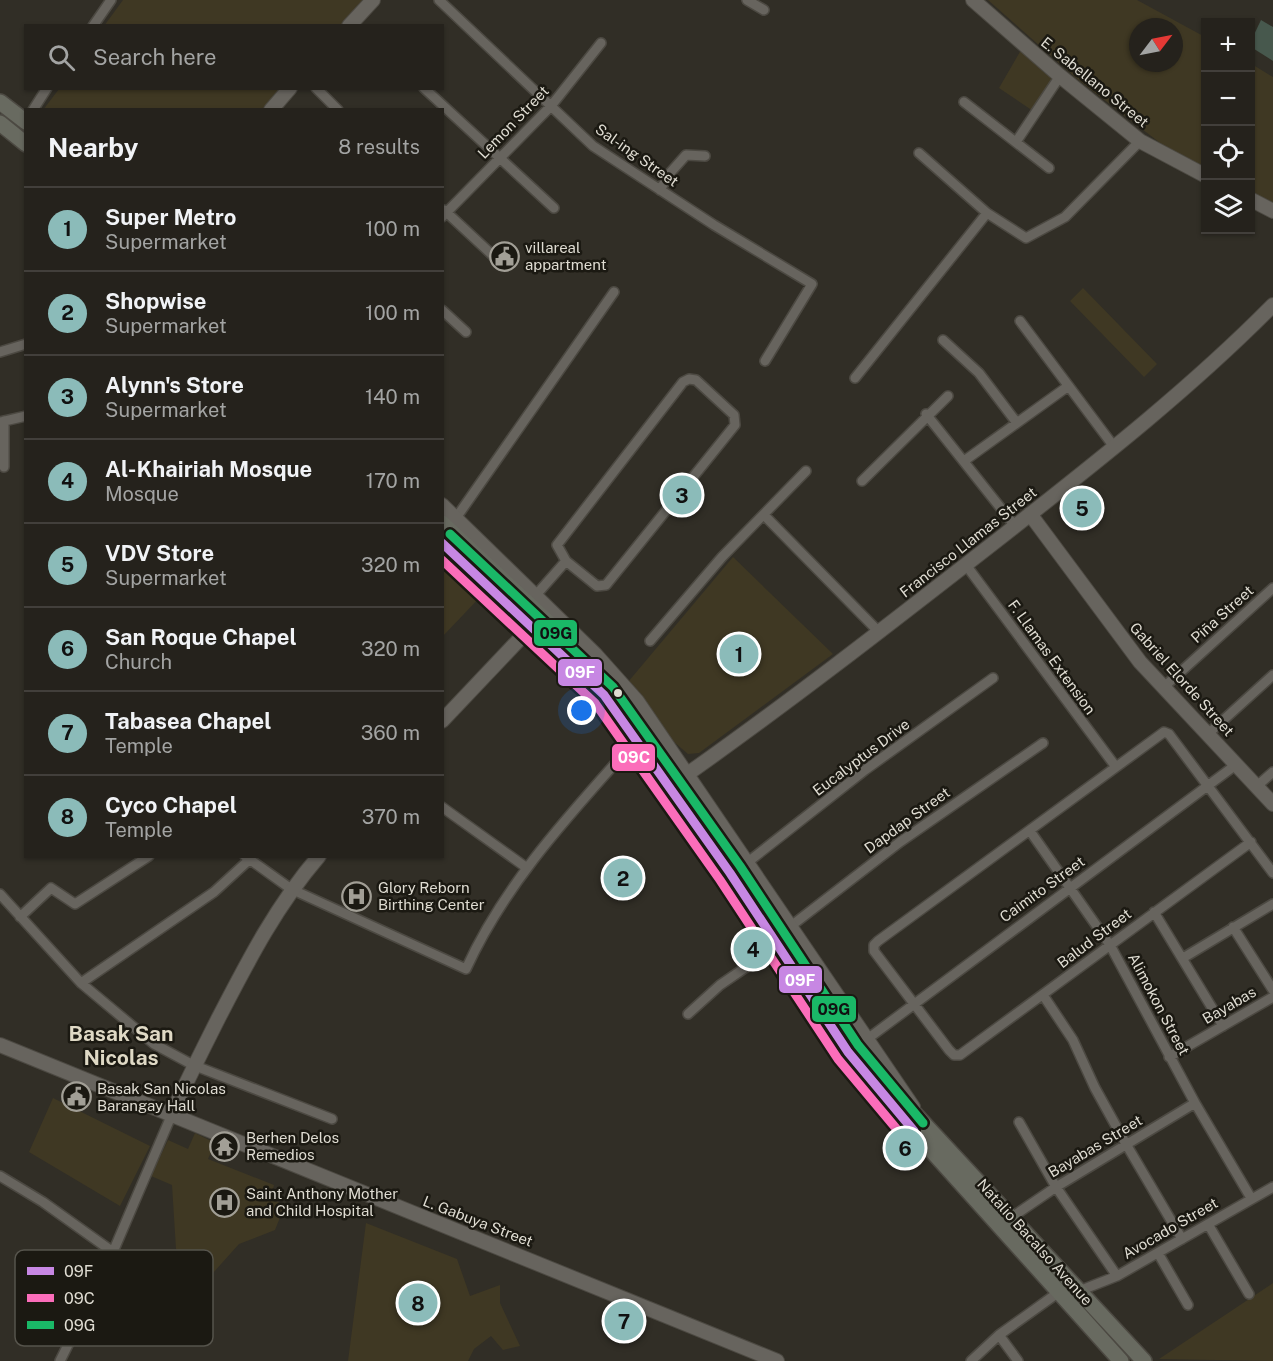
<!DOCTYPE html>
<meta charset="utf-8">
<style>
body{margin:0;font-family:"Public Sans",sans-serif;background:#312f29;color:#f1f3f6}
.controls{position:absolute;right:18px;top:18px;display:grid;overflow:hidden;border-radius:0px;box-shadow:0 2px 4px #0004}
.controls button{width:54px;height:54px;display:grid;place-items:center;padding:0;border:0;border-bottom:2px solid #423f3b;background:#25221c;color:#f1f3f6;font:30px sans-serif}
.compass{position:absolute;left:1129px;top:18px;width:54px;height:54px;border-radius:50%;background:#25221c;box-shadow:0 2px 4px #0004;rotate:58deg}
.you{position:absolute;left:582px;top:711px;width:21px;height:21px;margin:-15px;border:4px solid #fff;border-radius:50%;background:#1a73e8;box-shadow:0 0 0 9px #1a73e833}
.badge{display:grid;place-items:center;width:39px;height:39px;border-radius:50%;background:#8bbbb9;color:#111;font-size:20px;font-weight:700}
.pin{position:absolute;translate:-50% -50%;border:3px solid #fff;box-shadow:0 2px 6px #0006}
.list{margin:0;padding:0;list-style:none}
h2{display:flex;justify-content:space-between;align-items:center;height:78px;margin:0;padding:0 24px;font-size:26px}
h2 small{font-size:20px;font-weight:400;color:#a3a4a3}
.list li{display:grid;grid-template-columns:39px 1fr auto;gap:18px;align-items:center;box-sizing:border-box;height:84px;padding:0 24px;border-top:2px solid #423f3b}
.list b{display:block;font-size:22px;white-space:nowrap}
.list p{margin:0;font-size:20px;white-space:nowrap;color:#a3a4a3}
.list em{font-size:20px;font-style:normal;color:#a3a4a3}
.icon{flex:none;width:33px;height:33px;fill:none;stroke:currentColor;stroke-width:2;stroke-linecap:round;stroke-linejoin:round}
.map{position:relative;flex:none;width:1273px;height:1361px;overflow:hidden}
.search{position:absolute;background:#25221c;box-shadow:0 2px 4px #0004;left:24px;top:24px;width:420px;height:66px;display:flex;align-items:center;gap:15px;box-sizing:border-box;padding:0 21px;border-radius:0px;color:#a3a4a3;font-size:22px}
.panel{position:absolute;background:#25221c;box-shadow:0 2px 4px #0004;left:24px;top:108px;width:420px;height:750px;border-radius:0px}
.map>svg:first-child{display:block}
.built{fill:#3f3823;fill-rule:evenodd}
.green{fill:#47584d}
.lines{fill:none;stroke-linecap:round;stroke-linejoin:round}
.primary-tunnel{stroke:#4b4840;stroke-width:15;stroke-dasharray:15 8;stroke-linecap:butt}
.street-casing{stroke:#4c4942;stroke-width:12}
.secondary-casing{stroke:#4c4942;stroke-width:16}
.primary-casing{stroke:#4c4942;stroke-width:18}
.street{stroke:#67645e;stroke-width:9}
.secondary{stroke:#67645e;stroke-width:14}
.primary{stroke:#686a60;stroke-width:15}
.bus-1-casing{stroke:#1b1912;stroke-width:14}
.bus-2-casing{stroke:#1b1912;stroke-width:14}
.bus-3-casing{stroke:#1b1912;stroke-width:14}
.bus-1{stroke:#c787e3;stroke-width:9}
.bus-2{stroke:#fb6dba;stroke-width:9}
.bus-3{stroke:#1ab867;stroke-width:9}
.bus-dot{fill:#dfdcd2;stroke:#1b1912;stroke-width:2}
.labels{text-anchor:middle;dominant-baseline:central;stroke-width:5;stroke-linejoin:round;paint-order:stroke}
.street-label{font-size:15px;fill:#dfdcd2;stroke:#1b1912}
.poi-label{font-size:15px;fill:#dfdcd2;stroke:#1b1912;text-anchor:start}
.district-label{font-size:21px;font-weight:bold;fill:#dfd9c5;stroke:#1b1912}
.key{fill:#1b1912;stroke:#56544c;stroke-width:1.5}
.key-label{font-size:16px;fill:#dfdcd2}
.line-badge{stroke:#1b1912;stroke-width:2}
.badge-label{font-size:16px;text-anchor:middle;font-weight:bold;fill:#fff}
.pale-badge-label{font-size:16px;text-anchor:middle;font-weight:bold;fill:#111}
</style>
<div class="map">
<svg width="1273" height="1361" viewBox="0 0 1273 1361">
<rect width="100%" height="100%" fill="#312e26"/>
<path class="built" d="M123,0h243l-25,25 -237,1z
M988,0h149l68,37v131l-41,-22 -88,-68zM1138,27h36v36h-36z
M1021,50l32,28 -20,33 -34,-23z
M1250,63l23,14v127l-22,-12z
M59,89h223l-20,20 -219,1z
M1083,288l74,76 -13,13 -74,-76z
M442,554l42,39 -41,43h-1z
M733,557l100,97 -134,99 -11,1 -14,-12 -46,-60z
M53,1098l97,48 -30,60 -91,-54z
M195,1133l20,10 -7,16 66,26 -4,14 15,6 -10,25 -36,14 -26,29 -37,-24 -4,-64 -21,-9 17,-36 20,9z
M366,1223l91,36 13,37 30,-11v18l20,43 -17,4 -12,-14 -17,13 -6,12h-120z
M1273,1283v78l-114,-2z"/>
<path class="green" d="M1261,20l12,7v34l-22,-14v-6z"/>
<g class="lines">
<path class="primary-tunnel" d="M565,638l49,53 106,149"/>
<defs>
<path id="street" d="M439,0l154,146 121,79 98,59 -47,77
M747,0l17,10
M93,26l18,-26
M316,88l22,22
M424,88l130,120
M964,102l85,66
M33,110l14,-22
M1016,142l44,-66
M919,153l68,60 39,25 39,-21 75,-76
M660,190l10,-17 16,-18 19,1
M444,210l57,53
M442,217l109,-111 50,-63
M442,310l24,22
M1020,321l95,127
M943,340l36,33 38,50
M0,352l26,-8
M855,378l132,-165
M689,379l7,1 38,35 1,10 -129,160 -9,1 -31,-25 -9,-16 126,-163z
M926,414l89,112
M4,421v46
M0,422l26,-6
M964,461l103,-74
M862,481l86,-85
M764,515l115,117
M456,518l158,-226
M966,565l150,202
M536,595l30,-34
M650,641l72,-84 84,-86
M1164,687l109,-99
M1209,733l64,-58
M1257,786l16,-14
M442,807l85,61
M1030,831l80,114 85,158 56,95
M1251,842l-291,213h-6l-5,-5 -75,-99v-6l4,-4 286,-209 5,2 104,139
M245,856l46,33 175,80c40,-88 107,-158 171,-230
M748,862l117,-92 128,-92
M0,894l81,89 73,61 39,21 139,54
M1154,912l69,114
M20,917l31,-29 24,16 74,-48
M791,926l109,-84 143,-99
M1233,927l40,63
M1183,958l90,-54
M81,983l133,-91 35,-32
M1043,995l30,45 22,48 31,56 56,95
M688,1014l32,-29 57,-39
M866,1040l371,-276
M1169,1057l104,-60
M1019,1122l37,65 61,89
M0,1176l43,26 70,50
M1012,1217l44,-30 139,-84
M1208,1224l41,70
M1158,1253l30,52
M1079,1291l38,-15 156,-89
M999,1335l19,26
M60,1361l47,-95 65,-152
M971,1361l28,-26 60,-43"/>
<path id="secondary" d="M973,0l87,76 80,65 66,35
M349,26l24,-26
M271,110l19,-22
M1250,199l23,12
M442,505l153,149 42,47 276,406
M1030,514l110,148 133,142
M442,543l162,152 126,178 118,179 55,66
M442,721l90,-95
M669,787c113,-79 222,-164 331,-249 94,-74 188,-147 273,-233
M0,1045c259,106 519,209 777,316
M172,1114c14,-32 30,-63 46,-95 30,-58 58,-113 101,-163"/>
<path id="primary" d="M0,102l26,20
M0,123l26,21
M442,523l123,115
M720,840l136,204 34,45 24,42 207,230
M903,1101l241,260"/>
</defs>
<use href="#street" class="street-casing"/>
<use href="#secondary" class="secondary-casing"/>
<use href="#primary" class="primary-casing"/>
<use href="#street" class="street"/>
<use href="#secondary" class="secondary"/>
<use href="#primary" class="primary"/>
<defs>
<path id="bus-1" d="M442,543l162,152 126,178 118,179 66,79"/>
<path id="bus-2" d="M442,560l153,143 125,177 118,179 67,80"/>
<path id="bus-3" d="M450,534l163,153 127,179 118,179 65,78"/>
</defs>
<use href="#bus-1" class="bus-1-casing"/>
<use href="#bus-2" class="bus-2-casing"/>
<use href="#bus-3" class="bus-3-casing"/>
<use href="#bus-1" class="bus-1"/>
<use href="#bus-2" class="bus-2"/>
<use href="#bus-3" class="bus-3"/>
</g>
<defs>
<symbol id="civic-ring" viewBox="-11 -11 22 22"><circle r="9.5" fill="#1b1912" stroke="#a29f96" stroke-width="1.5"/><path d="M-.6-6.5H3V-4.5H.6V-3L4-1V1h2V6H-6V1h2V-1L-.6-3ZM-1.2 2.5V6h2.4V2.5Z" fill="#a29f96"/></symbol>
<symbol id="hospital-ring" viewBox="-11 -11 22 22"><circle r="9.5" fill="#1b1912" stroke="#a29f96" stroke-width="1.5"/><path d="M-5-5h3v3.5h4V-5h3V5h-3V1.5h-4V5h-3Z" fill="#a29f96"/></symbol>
<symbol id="temple-ring" viewBox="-11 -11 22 22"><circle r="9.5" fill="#1b1912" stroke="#a29f96" stroke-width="1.5"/><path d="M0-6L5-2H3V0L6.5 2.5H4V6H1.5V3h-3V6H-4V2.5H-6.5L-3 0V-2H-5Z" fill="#a29f96"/></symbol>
</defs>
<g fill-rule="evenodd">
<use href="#civic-ring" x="488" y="240" width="33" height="33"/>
<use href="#hospital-ring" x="340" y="880" width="33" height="33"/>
<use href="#civic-ring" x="60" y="1080" width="33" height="33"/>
<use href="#temple-ring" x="208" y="1130" width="33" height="33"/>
<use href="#hospital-ring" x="208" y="1186" width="33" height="33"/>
</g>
<circle class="bus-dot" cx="618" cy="693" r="5"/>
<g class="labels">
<g class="street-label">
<text transform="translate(1095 82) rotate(39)">E. Sabellano Street</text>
<text transform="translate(513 122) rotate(-46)">Lemon Street</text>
<text transform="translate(637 155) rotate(35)">Sal-ing Street</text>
<text transform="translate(968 542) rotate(-38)">Francisco Llamas Street</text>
<text transform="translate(1222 614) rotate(-42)">Piña Street</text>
<text transform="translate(1052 657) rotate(54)">F. Llamas Extension</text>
<text transform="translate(1182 679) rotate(48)">Gabriel Elorde Street</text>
<text transform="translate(861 757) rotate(-37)">Eucalyptus Drive</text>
<text transform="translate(907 820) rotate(-36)">Dapdap Street</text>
<text transform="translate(1042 889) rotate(-36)">Caimito Street</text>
<text transform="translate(1094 938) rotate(-37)">Balud Street</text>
<text transform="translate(1159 1004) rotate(62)">Alimokon Street</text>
<text transform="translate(1229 1005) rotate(-30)">Bayabas</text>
<text transform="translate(1095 1146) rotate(-31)">Bayabas Street</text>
<text transform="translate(478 1221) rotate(21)">L. Gabuya Street</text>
<text transform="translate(1170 1228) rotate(-30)">Avocado Street</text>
<text transform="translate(1035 1242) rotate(48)">Natalio Bacalso Avenue</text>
</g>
<g class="poi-label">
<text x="525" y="247">villareal<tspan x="525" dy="17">appartment</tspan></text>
<text x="378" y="887">Glory Reborn<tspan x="378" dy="17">Birthing Center</tspan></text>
<text x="97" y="1088">Basak San Nicolas<tspan x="97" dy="17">Barangay Hall</tspan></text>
<text x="246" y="1137">Berhen Delos<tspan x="246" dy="17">Remedios</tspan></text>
<text x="246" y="1193">Saint Anthony Mother<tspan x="246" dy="17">and Child Hospital</tspan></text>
</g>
<g class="district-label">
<text x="121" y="1033">Basak San<tspan x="121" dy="24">Nicolas</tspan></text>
</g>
</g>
<rect x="15" y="1250" width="198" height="96" rx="9" class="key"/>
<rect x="27" y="1267" width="27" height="8" fill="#c787e3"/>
<rect x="27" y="1294" width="27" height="8" fill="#fb6dba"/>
<rect x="27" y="1321" width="27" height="8" fill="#1ab867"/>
<g class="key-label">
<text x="64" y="1277">09F</text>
<text x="64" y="1304">09C</text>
<text x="64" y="1331">09G</text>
</g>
<g class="line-badge">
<rect x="533" y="619" width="45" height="28" rx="6" fill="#1ab867"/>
<rect x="557" y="658" width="46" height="29" rx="6" fill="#c787e3"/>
<rect x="611" y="743" width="45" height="29" rx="6" fill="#fb6dba"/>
<rect x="778" y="965" width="45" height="29" rx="6" fill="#c787e3"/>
<rect x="811" y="995" width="46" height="28" rx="6" fill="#1ab867"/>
</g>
<g class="badge-label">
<text x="580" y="678">09F</text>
<text x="634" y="763">09C</text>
<text x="800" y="986">09F</text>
</g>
<g class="pale-badge-label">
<text x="556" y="639">09G</text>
<text x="834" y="1015">09G</text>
</g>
</svg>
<div class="controls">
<button>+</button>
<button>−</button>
<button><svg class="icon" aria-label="locate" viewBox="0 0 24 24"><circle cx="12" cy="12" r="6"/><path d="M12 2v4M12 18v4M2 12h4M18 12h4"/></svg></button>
<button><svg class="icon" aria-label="layers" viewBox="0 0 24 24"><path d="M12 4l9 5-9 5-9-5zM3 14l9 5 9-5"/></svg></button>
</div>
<svg class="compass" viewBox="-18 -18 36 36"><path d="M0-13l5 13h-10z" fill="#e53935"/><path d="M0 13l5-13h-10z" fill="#a3a4a3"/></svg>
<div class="you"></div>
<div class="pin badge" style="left:739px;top:654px">1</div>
<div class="pin badge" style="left:623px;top:878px">2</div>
<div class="pin badge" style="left:682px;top:495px">3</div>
<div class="pin badge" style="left:753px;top:949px">4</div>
<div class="pin badge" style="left:1082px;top:508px">5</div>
<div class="pin badge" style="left:905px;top:1148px">6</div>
<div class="pin badge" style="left:624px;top:1321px">7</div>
<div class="pin badge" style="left:418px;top:1303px">8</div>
<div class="search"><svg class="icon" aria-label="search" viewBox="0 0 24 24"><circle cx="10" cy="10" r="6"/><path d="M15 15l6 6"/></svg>Search here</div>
<section class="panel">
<h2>Nearby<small>8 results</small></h2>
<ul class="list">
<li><span class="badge">1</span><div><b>Super Metro</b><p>Supermarket</p></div><em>100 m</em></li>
<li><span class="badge">2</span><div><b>Shopwise</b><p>Supermarket</p></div><em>100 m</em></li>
<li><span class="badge">3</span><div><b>Alynn's Store</b><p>Supermarket</p></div><em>140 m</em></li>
<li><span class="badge">4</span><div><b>Al-Khairiah Mosque</b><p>Mosque</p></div><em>170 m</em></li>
<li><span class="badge">5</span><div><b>VDV Store</b><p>Supermarket</p></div><em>320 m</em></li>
<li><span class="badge">6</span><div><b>San Roque Chapel</b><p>Church</p></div><em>320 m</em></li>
<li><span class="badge">7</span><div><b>Tabasea Chapel</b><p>Temple</p></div><em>360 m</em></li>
<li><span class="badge">8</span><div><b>Cyco Chapel</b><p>Temple</p></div><em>370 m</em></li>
</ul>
</section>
</div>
